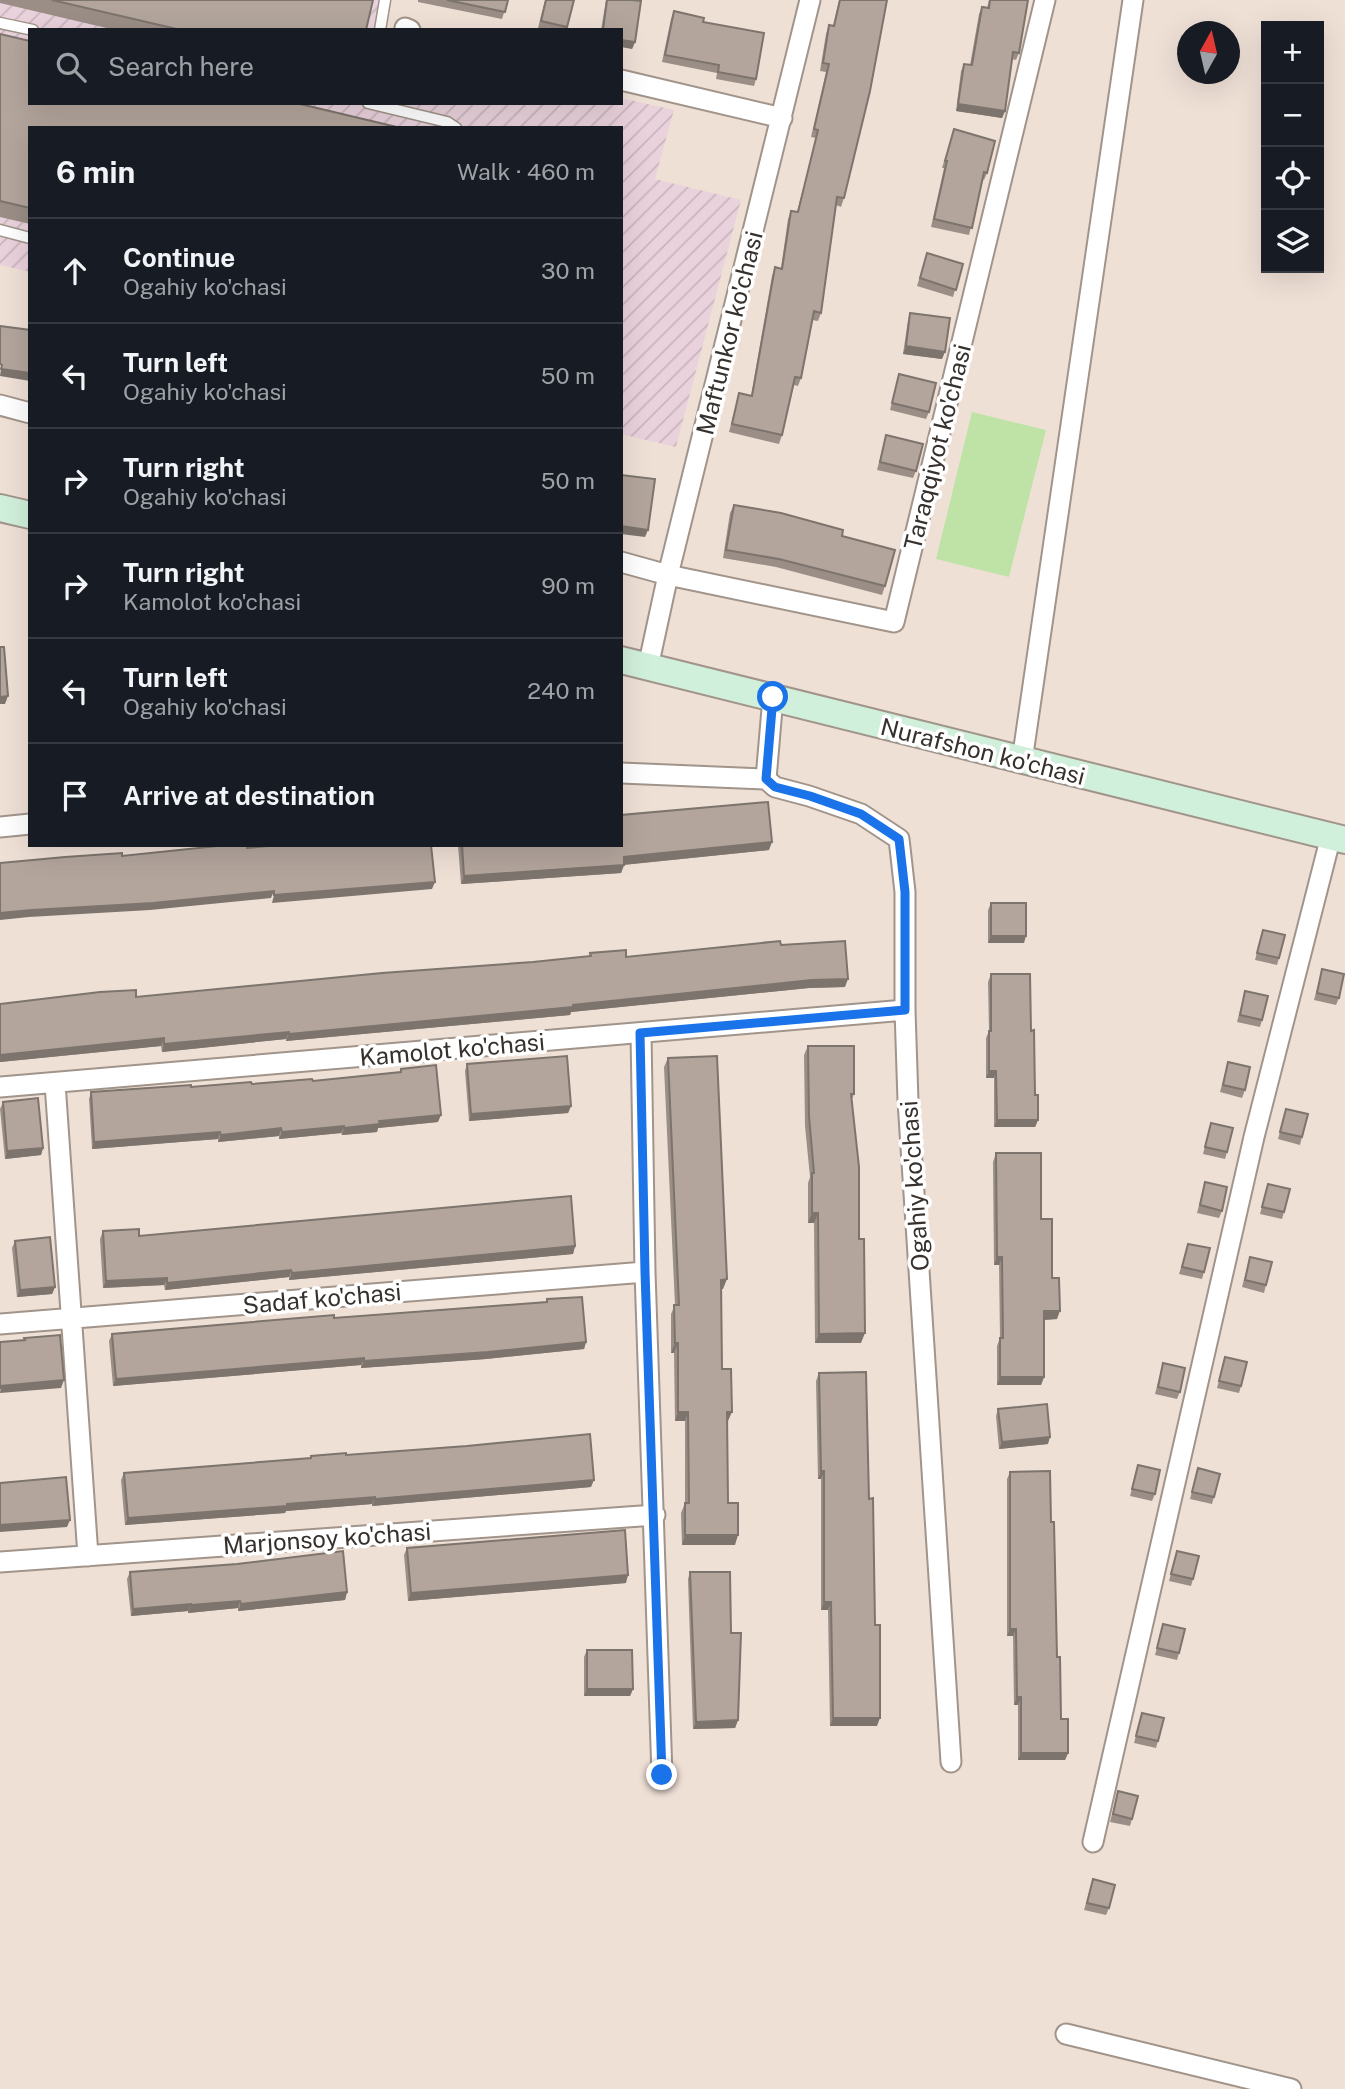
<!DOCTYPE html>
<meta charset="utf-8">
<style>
body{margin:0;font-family:"Public Sans",sans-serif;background:#242831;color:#f1f3f6}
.controls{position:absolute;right:21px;top:21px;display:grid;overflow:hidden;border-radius:0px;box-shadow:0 7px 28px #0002}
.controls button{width:63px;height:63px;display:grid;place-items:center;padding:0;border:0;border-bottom:2px solid #363941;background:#171b24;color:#f1f3f6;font:35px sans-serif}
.compass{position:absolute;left:1177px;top:21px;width:63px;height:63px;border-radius:50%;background:#171b24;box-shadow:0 7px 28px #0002;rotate:8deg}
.stop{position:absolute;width:21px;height:21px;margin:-16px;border:5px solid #1a73e8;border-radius:50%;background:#fff}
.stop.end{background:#1a73e8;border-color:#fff;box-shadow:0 2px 7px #0008}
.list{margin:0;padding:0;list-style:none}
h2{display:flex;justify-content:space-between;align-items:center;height:91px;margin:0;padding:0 28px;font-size:30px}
h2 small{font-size:23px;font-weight:400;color:#9ea1a6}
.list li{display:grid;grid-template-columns:46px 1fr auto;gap:21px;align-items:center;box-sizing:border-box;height:105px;padding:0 28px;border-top:2px solid #363941}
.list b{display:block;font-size:26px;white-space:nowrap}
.list p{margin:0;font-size:23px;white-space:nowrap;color:#9ea1a6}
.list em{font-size:23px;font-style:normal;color:#9ea1a6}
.icon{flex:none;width:38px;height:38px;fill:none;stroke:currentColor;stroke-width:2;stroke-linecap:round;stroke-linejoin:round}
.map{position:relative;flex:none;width:1345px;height:2089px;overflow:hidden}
.search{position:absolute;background:#171b24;box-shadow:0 7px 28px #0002;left:28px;top:28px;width:595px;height:77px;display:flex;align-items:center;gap:18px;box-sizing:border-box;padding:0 24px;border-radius:0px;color:#9ea1a6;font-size:26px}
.panel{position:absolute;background:#171b24;box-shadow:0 7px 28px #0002;left:28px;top:126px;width:595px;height:721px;border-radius:0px}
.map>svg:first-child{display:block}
.industrial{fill:url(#industrial-furrows)}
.pitch{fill:#bfe2a6}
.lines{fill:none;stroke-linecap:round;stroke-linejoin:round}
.lane-casing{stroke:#a1948a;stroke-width:13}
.street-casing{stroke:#a1948a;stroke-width:23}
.secondary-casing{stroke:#a1948a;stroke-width:30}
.lane{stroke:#fff;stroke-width:10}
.street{stroke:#fff;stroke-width:19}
.secondary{stroke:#d1f0db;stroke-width:26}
.wall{fill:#9a8e86}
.shaded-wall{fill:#7d746d}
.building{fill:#b3a59c;stroke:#7d746d;stroke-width:2}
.route{stroke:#1a73e8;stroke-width:9}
.labels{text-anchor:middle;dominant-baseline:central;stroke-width:7;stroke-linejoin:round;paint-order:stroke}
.street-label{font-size:24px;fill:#37312d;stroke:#fff}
</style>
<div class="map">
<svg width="1345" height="2089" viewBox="0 0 1345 2089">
<defs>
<pattern id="industrial-furrows" width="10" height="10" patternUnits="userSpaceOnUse" patternTransform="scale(1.75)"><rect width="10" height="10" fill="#ead2dc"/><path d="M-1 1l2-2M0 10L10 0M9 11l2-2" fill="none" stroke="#c9b5bd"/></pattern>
</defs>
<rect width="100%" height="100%" fill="#efe0d6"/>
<path class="industrial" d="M0,0h391l-7,30h-354v73h591v-5l53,12 -19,69 86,21 -65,247 -55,-13v-306h-591v144l-30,-7z"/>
<path class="pitch" d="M972,412l74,18 -37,147 -73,-18z"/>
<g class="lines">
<defs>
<path id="lane" d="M0,23l33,7
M380,30l5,-30
M368,103l79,19 9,6
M0,230l30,8"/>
<path id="street" d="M405,28l5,2
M621,80l161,38
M0,405l30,8
M621,562l47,13 226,47 151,-622
M648,667l20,-92 142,-575
M773,697l-7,82 9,8 34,9 52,18 38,25 6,53v118l3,91 43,661
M1022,761l111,-761
M621,773l145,6
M0,827l30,-3
M641,1033l4,239 17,503
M55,1083l33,473
M0,1087l905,-77
M0,1324l645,-52
M0,1562l655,-47
M1093,1842l161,-705 77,-301
M1066,2034l225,55"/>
<path id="secondary" d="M0,508l30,7
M621,660l724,180"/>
</defs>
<use href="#lane" class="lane-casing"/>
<use href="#street" class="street-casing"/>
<use href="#secondary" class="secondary-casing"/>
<use href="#lane" class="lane"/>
<use href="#street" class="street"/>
<use href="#secondary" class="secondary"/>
</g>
<path class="wall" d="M0,0h373l-7,30h-251l-115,-27z
M418,0h90l-6,19 -84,-17z
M545,0h29l-8,30h-21l-7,-2z
M606,0h26l3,42 -3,7 -11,-19h-20z
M839,0h48l-43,198 -3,9 -5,-2 -15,108 -3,8 -6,-1 -11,58 -3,8 -4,-1 -12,50 -3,9 -50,-12 10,-39 12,3 21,-120 3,-9 6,1 7,-49 3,-8 6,1 19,-74 -5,-1 15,-65 -6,-1 6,-37 3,-9 4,1z
M989,0h39l-9,53 -3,7 -4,-1 -7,52 -3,7 -46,-7 5,-40 3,-7 6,1 9,-51 3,-7 5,1z
M674,11l29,11 53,57 -2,7 -38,-7 1,-6 -55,-11 9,-43z
M0,34l30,94v96l-30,-7z
M954,129l33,44 -3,7 -1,-1 -14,56 -38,-8 13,-59h-2z
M927,253l36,11 -10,33 -36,-11z
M910,313l32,46 -39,-5 5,-34z
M899,374l30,38 -3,7 -36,-9z
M886,435l30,36 -3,7 -36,-8z
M734,505l108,31 43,50 -3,9 -106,-28 -53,-9 7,-45z
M458,845h163l148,5 -145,15 -3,8 -160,11z
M991,903l33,40h-36v-33z
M1263,930l16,28 -2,7 -22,-5z
M781,945l64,42 -36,1 -238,24 -1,3 -284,26v-2l-124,13 -1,-6 -161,16v-58l136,-7 397,-35 56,-6 1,-3 36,4z
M1322,969l17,29 -3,7 -22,-5z
M991,974l40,57 4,64 3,25 -3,7h-41v-49h-8v-40l3,-7 -1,-49z
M1245,991l17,29 -2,7 -23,-5z
M808,1046l46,48 -2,5 7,140 2,104h-46l-1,-120h-6v-40l2,-6 -5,-51 -1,-71z
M668,1058l55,231h-2l1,80 6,52h-1l1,82 7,42h-53l-1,-32 4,-10v-82h-10l-1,-68h-3v-39l4,-9 -11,-238z
M1228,1062l17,28 -3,8 -22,-6z
M467,1064l104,42 -3,7 -99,8 -4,-50z
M401,1069l37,53 -60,6 -1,4 -35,3 -1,-2 -62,6v-3l-61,6v-3l-126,10 -3,-50 2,-7 222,-11 86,-8z
M3,1102l40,46 -2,7 -36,4 -5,-50z
M1286,1109l16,28 -2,8 -22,-6z
M1211,1123l16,29 -2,7 -22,-5z
M996,1153l45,66 11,59 5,41 -13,1v57l-3,8h-44v-39l3,-8 -1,-73h-5l-1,-103z
M1205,1182l17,29 -3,7 -22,-5z
M1268,1184l16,28 -2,7 -22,-5z
M103,1231l36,5 436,10 -2,8 -284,26v-3l-124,13 -1,-5 -61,3 -3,-49z
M15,1241l40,46 -3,7 -35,3 -5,-49z
M1188,1244l16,28 -2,7 -23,-5z
M1250,1257l16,28 -2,8 -22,-6z
M547,1299l39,43 -2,7 -98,10 -125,9v-3l-248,21 -4,-45 3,-7 434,-32z
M1225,1357l16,29 -2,7 -22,-5z
M1163,1363l17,29 -3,7 -22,-5z
M819,1373l50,126 6,126 2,101h-47l-2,-116h-7v-131h-3l-2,-98z
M998,1409l50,35 -49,5 -3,-33z
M346,1455l245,32 -219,19v-2l-86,7 -1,2 -160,12 -4,-45 3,-7 186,-15 1,-2z
M1138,1465l17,29 -3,7 -22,-5z
M1198,1468l16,29 -2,7 -22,-5z
M1010,1472l41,50 6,135 4,62 7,34 -3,7h-47v-55h-4l-1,-69h-6v-157z
M407,1548l219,35 -218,18 -4,-46z
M1177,1551l16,28 -2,7 -22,-5z
M130,1572l217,20 -2,8 -107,11v-3l-50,5v-2l-57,5 -4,-37z
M690,1572l41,61 7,87 -3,8 -42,1 -5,-150z
M1163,1624l16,29 -2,7 -22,-5z
M587,1650l46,39 -3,7h-46v-39z
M1142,1713l16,28 -2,7 -22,-5z
M1118,1791l14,28 -2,7 -20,-4z
M1093,1879l16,29 -3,7 -22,-5z"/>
<path class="shaded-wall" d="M621,40l14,2 -3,7 -11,-2z
M958,104l47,7 -3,7 -46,-7z
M906,346l39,6 -3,7 -39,-5z
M1,369l29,4v8l-30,-5z
M621,526l27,4 -3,7 -24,-3z
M8,696l-3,8h-5v-7z
M772,842l-3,8 -148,15 3,-8z
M624,865l-3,8 -160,11 3,-8z
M435,882l-3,7 -160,14 2,-8z
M274,891l-3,7 -121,12 -121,7 -29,3v-7z
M991,936h35l-2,7h-36z
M848,979l-3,8 -36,1 -238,24 -1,3 -284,26 3,-7 523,-54z
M289,1032l-3,7 -124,13 2,-8z
M164,1038l-3,8 -161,16v-7z
M989,1071h7l-2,7h-8z
M571,1106l-3,7 -99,8 2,-7z
M441,1115l-3,7 -60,6 -1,4 -35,3 2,-7 35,-7z
M997,1120h41l-3,7h-41z
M344,1126l-3,7 -62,6 3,-7z
M281,1128l-2,8 -61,6 3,-7z
M220,1132l-2,7 -126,10 2,-7z
M43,1148l-2,7 -36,4 2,-8z
M812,1213h6l-4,10h-6z
M575,1246l-2,8 -284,26 3,-7z
M997,1257h5l-3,8h-5z
M291,1270l-2,7 -124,13 2,-7z
M167,1278l-3,7 -61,3 3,-7z
M727,1279l-4,10h-5l3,-9z
M55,1287l-3,7 -35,3 3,-7z
M1044,1311h16l-3,8 -16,1z
M865,1333l-4,10h-46l4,-9z
M586,1342l-2,7 -98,10 -125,9 3,-7z
M675,1343h3l-4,10h-3z
M364,1358l-3,7 -248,21 3,-7z
M1000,1377h44l-3,8h-44z
M64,1380l-3,8 -61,5 1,-7z
M678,1412h10l-3,9h-10z
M727,1412h5l-4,9h-5z
M1050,1437l-2,7 -49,5 3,-7z
M821,1471h3l-3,8h-3z
M594,1480l-3,7 -219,19 3,-7z
M375,1497l-3,7 -86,7 -1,2 -160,12 3,-7z
M70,1520l-3,7 -67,5v-7z
M685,1535h53l-3,10h-53z
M628,1575l-2,8 -218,18 3,-8z
M347,1592l-2,8 -107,11 3,-7z
M240,1601l-2,7 -50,5 3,-8z
M824,1602h7l-3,8h-7z
M191,1604l-3,7 -57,5 2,-7z
M1010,1629h6l-3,7h-6z
M587,1689h46l-3,7h-46z
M1017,1697h4l-3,8h-4z
M833,1718h47l-3,8h-47z
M738,1720l-3,8 -42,1 3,-7z
M1021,1753h47l-3,7h-47z"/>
<path class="building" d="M52,0h321l-7,30h-185z
M447,0h61l-3,12z
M546,0h28l-7,27 -26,-6z
M607,0h25l9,1 -6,41 -14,-2v-10h-18z
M840,0h47l-17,91 -26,107 -7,-1 -16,116 -7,-2 -13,67 -6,-1 -13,58 -50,-11 7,-31 13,3 23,-129 7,2 9,-58 7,1 20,-82 -4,-1 15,-65 -6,-1 6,-38 5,1z
M990,0h38l-9,53 -6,-1 -8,59 -47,-7 6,-40 8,1 10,-58 7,1z
M674,11l30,7 -1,4 61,11 -8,46 -38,-7 1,-7 -54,-10z
M0,34l30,7v62h266l105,25h-371v80l-30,-7z
M954,129l41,12 -8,32 -3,-1 -12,56 -38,-9 13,-58h-2z
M927,253l36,11 -7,26 -36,-12z
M910,313l40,5 -5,34 -39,-6z
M0,326l30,4v43l-29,-4 1,-4 -2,-1z
M899,374l37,9 -7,29 -37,-9z
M886,435l37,9 -7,27 -36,-9z
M621,475l34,4 -7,51 -27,-4z
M734,505l47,8 62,17 -1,6 53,14 -10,36 -106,-27 -53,-9z
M0,647h4l4,49 -8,1z
M768,802l4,40 -148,15v8l-160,11 -2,-31h159v-30z
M227,845h20v3l33,-3h151l4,37 -161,13v-4l-121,12 -121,7 -32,3v-50l65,-6 57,-4v3z
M991,903h35v33h-35z
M1263,930l22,5 -6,23 -22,-5z
M780,941l1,4 64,-4 3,38 -36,1 -239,25v2l-284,27v-2l-125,12v-6l-164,17v-51l100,-12 36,-2v7l246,-24 151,-11 58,-6 -1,-3 36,-3v7z
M1322,969l22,5 -5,24 -22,-5z
M991,974h39l1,57 3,-1 1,65h3v25h-41l-1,-49h-7v-40h2z
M1245,991l23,5 -6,24 -22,-5z
M808,1046h46v48h-3l8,73v72h5l1,94 -46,1 -1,-121h-6v-40h2l-5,-57z
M567,1056l4,50 -100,8 -4,-50z
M717,1056l10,223 -6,1 1,89h9l1,43h-5l1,91h10v32h-53v-32h4l-1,-91h-10v-69h-3l-1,-38h5l-11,-247z
M1228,1062l22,5 -5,23 -22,-5z
M436,1065l5,50 -62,6 1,3 -36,4v-2l-62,6 -1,-4 -60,7 -1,-3 -126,10 -3,-50 100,-7v2l60,-5 1,2 60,-5 1,2 88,-9v-3z
M38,1098l5,50 -36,3 -4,-49z
M1286,1109l22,5 -6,23 -22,-5z
M1211,1123l22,5 -6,24 -22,-5z
M996,1153h45v66h11v59h7l1,33h-16v66h-44v-39h3l-1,-81h-5z
M1205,1182l22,5 -5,24 -22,-6z
M1268,1184l22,5 -6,23 -22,-5z
M571,1196l4,50 -283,27 -1,-3 -124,13v-5l-61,3 -3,-50 36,-2v7z
M50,1237l5,50 -35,3 -5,-49z
M1188,1244l22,4 -6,24 -22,-5z
M1250,1257l22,5 -6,23 -21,-5z
M582,1297l4,45 -98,10 -124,9v-3l-248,21 -4,-45 222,-19v3l213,-16v-3z
M60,1335l4,45 -63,6v2h-1v-46l25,-2 -1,-2z
M1225,1357l22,5 -6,24 -22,-5z
M1163,1363l22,5 -5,24 -22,-5z
M866,1372l3,127 4,-1 2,127h5v93h-47l-2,-116h-7v-131h-3l-2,-98z
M1047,1404l3,33 -48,5 -4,-33z
M590,1434l4,46 -219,19v-2l-88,7v2l-159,12 -4,-45 187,-15v-2l35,-3v2l121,-9z
M1138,1465l22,5 -5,24 -23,-5z
M1198,1468l22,6 -6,23 -22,-5z
M1050,1471l1,51h3l3,135h3l1,62h7v34h-47v-56h-4l-1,-68h-6v-157z
M66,1477l4,43 -70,5v-42z
M625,1530l3,45 -217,18 -4,-45z
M343,1551l4,41 -106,12 -1,-3 -49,4v-1l-58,5 -3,-37 107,-8z
M1177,1551l22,5 -6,23 -22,-5z
M690,1572h40l1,61h10l-3,87 -42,2z
M1163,1624l22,5 -6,24 -22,-5z
M587,1650h45l1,39h-46z
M1142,1713l22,5 -6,23 -22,-5z
M1118,1791l20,5 -6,23 -19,-5z
M1093,1879l22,6 -6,23 -22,-5z"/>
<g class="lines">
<path class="route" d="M662,1775l-17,-503 -5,-239 265,-23v-118l-6,-53 -38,-25 -51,-18 -35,-9 -9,-8 7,-82"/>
</g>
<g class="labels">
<g class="street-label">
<text transform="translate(729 333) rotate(-76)">Maftunkor ko'chasi</text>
<text transform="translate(937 447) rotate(-76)">Taraqqiyot ko'chasi</text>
<text transform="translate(983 751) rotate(14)">Nurafshon ko'chasi</text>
<text transform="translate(452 1049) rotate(-5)">Kamolot ko'chasi</text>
<text transform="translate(914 1186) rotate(-94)">Ogahiy ko'chasi</text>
<text transform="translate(322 1298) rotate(-5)">Sadaf ko'chasi</text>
<text transform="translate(327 1538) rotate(-4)">Marjonsoy ko'chasi</text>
</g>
</g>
</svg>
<div class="controls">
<button>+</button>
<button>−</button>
<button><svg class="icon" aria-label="locate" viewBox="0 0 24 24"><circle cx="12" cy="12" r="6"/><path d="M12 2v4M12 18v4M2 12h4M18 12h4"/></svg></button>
<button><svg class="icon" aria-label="layers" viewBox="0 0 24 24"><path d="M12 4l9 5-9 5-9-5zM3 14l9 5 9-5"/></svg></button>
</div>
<svg class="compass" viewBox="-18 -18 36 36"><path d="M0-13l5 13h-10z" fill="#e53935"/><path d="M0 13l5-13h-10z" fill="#9ea1a6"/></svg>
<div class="stop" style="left:773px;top:697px"></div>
<div class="stop end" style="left:662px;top:1775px"></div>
<div class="search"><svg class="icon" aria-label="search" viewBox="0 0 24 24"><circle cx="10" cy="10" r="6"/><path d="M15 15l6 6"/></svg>Search here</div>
<section class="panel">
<h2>6 min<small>Walk · 460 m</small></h2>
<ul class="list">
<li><svg class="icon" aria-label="ahead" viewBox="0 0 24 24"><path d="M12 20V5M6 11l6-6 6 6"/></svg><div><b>Continue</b><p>Ogahiy ko'chasi</p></div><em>30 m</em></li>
<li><svg class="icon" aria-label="left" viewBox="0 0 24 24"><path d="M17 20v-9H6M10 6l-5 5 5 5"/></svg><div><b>Turn left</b><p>Ogahiy ko'chasi</p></div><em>50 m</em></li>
<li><svg class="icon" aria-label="right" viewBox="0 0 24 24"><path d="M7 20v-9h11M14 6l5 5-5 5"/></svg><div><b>Turn right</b><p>Ogahiy ko'chasi</p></div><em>50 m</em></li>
<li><svg class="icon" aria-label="right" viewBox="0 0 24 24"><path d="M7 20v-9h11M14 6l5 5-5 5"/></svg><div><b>Turn right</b><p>Kamolot ko'chasi</p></div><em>90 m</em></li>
<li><svg class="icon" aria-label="left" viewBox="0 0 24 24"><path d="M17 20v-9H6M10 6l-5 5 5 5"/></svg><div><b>Turn left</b><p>Ogahiy ko'chasi</p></div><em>240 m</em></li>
<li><svg class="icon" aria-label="arrive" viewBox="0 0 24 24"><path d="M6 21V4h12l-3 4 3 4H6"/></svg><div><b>Arrive at destination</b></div></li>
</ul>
</section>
</div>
